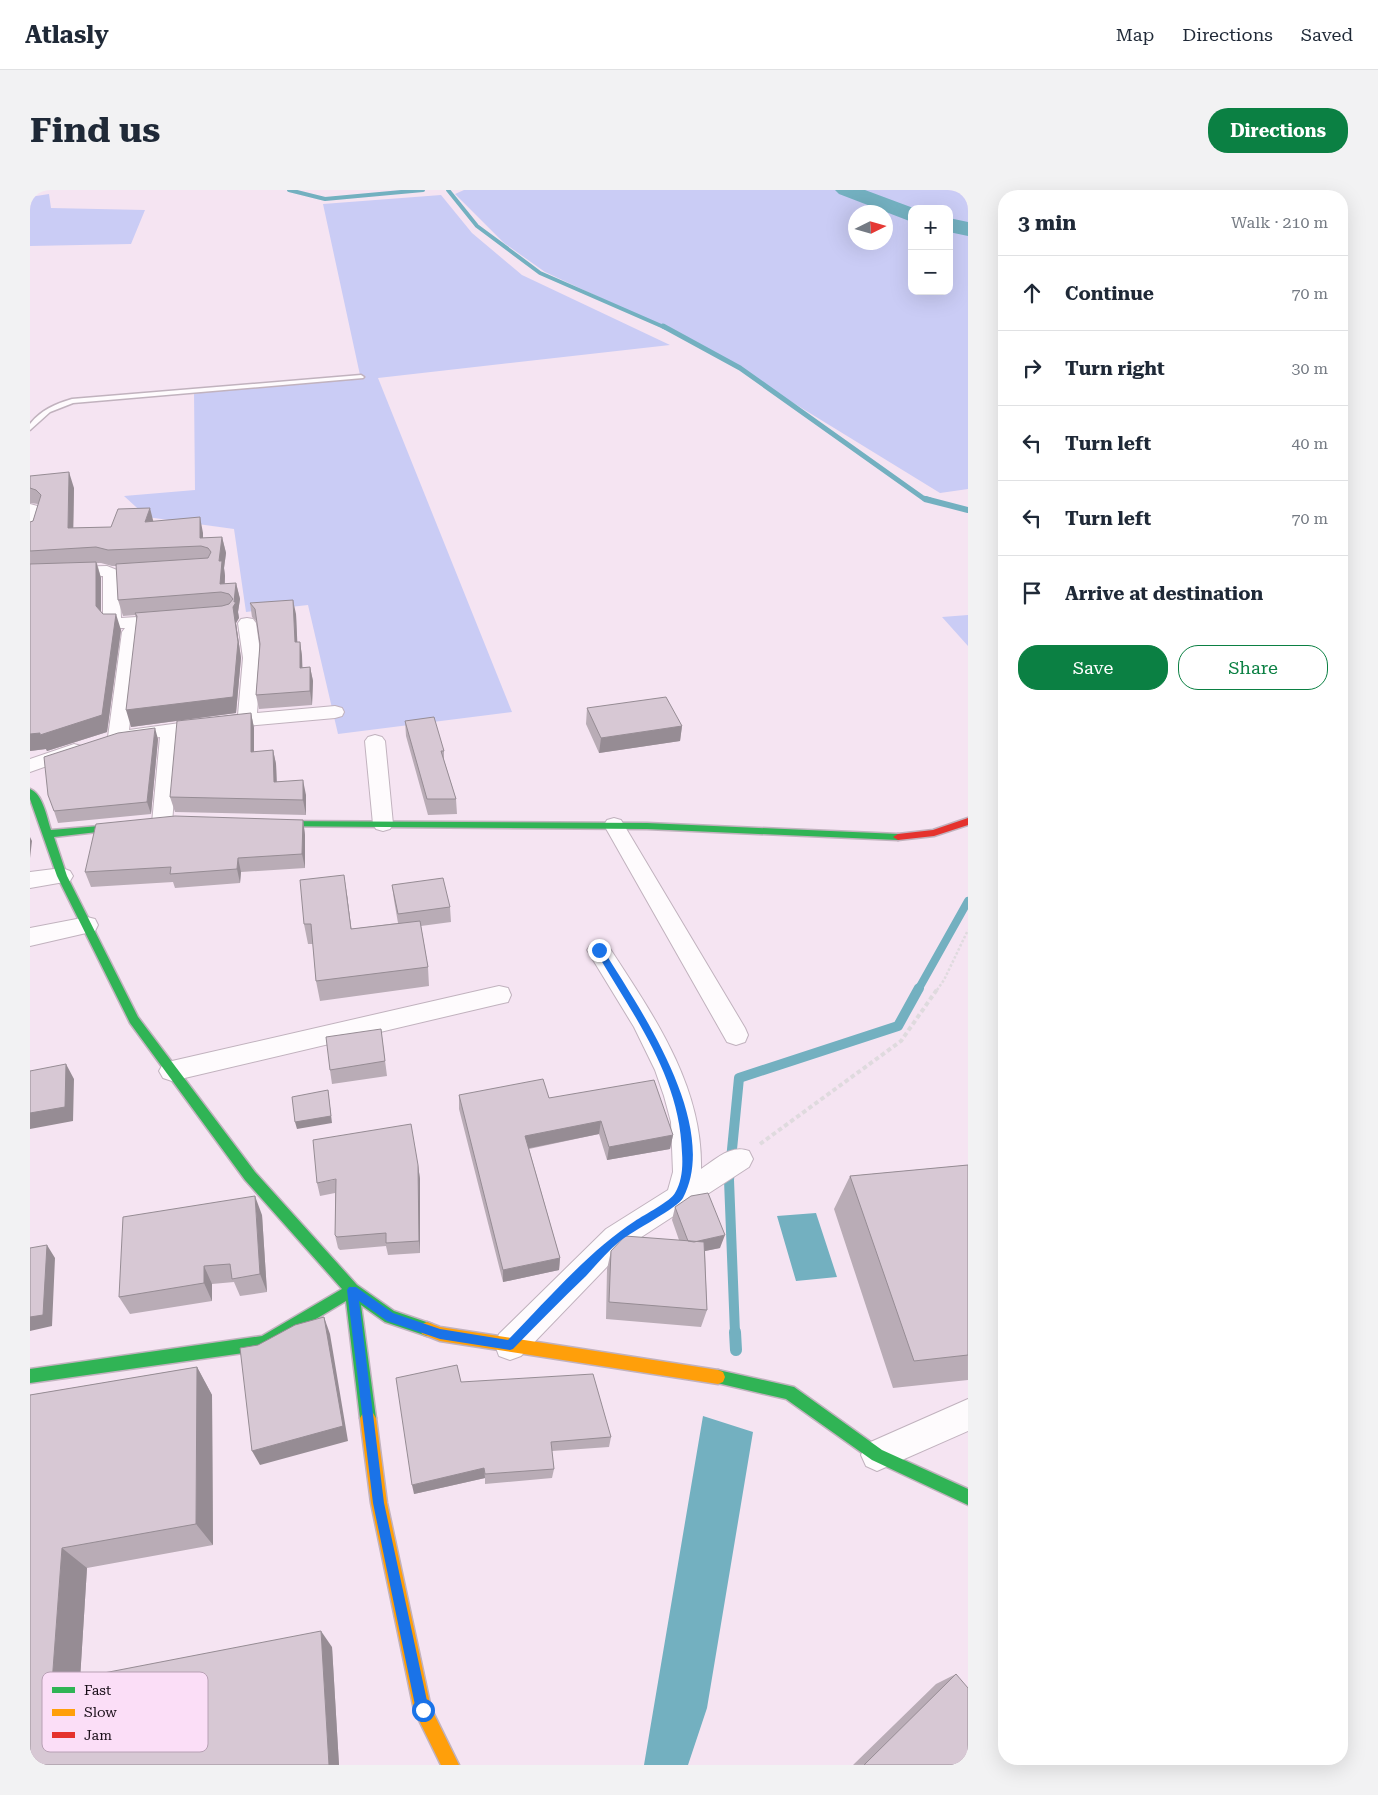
<!DOCTYPE html>
<meta charset="utf-8">
<style>
body{margin:0;font-family:"Roboto Serif",serif;background:#f2f2f3;color:#1f2937}
.controls{position:absolute;right:15px;top:15px;display:grid;overflow:hidden;border-radius:10px;box-shadow:0 5px 20px #0002}
.controls button{width:45px;height:45px;display:grid;place-items:center;padding:0;border:0;border-bottom:1px solid #e0e1e3;background:#fff;color:#1f2937;font:25px sans-serif}
.compass{position:absolute;left:818px;top:15px;width:45px;height:45px;border-radius:50%;background:#fff;box-shadow:0 5px 20px #0002;rotate:85deg}
.stop{position:absolute;width:15px;height:15px;margin:-11px;border:4px solid #1a73e8;border-radius:50%;background:#fff}
.stop.end{background:#1a73e8;border-color:#fff;box-shadow:0 1px 5px #0008}
.list{margin:0;padding:0;list-style:none}
h2{display:flex;justify-content:space-between;align-items:center;height:65px;margin:0;padding:0 20px;font-size:21px}
h2 small{font-size:16px;font-weight:400;color:#747a83}
.list li{display:grid;grid-template-columns:32px 1fr auto;gap:15px;align-items:center;box-sizing:border-box;height:75px;padding:0 20px;border-top:1px solid #e0e1e3}
.list b{display:block;font-size:19px;white-space:nowrap}
.list em{font-size:16px;font-style:normal;color:#747a83}
.actions{display:flex;gap:10px;padding:15px 20px}
.actions a{flex:1;padding:11px 0;border:1px solid #0b8043;border-radius:20px;text-align:center;font-size:18px;color:#0b8043}
.actions .main{background:#0b8043;color:#fff}
.icon{flex:none;width:28px;height:28px;fill:none;stroke:currentColor;stroke-width:2;stroke-linecap:round;stroke-linejoin:round}
.map{position:relative;flex:none;width:938px;height:1575px;overflow:hidden;border-radius:20px}
header{display:flex;align-items:center;gap:30px;box-sizing:border-box;height:70px;padding:0 25px;background:#fff;border-bottom:1px solid #e0e1e3}
header strong{font-size:24px}
nav{display:flex;gap:28px;margin-inline-start:auto;font-size:18px}
.intro{display:flex;align-items:center;justify-content:space-between;box-sizing:border-box;height:120px;padding:0 30px}
h1{margin:0;font-size:35px}
.button{padding:12px 22px;border-radius:20px;background:#0b8043;color:#fff;font-size:18px;font-weight:700}
main{display:flex;gap:30px;padding:0 30px}
aside{flex:1;background:#fff;border-radius:20px;box-shadow:0 5px 20px #0002}
.map>svg:first-child{display:block}
.green{fill:#caccf5;fill-rule:evenodd}
.water{fill:#73b0c0}
.lines{fill:none;stroke-linecap:round;stroke-linejoin:round}
.stream-far5{stroke:#73b0c0;stroke-width:4}
.stream-far4{stroke:#73b0c0;stroke-width:5}
.stream-far3{stroke:#73b0c0;stroke-width:6}
.stream-far2{stroke:#73b0c0;stroke-width:8}
.stream-far1{stroke:#73b0c0;stroke-width:10}
.stream{stroke:#73b0c0;stroke-width:12}
.river{fill:#73b0c0;fill-rule:evenodd}
.lane-casing{stroke:#c1b2be;stroke-width:3}
.street-casing{stroke:#c1b2be;stroke-width:2}
.fast-casing{stroke:#c1b2be;stroke-width:3}
.slow-casing{stroke:#c1b2be;stroke-width:3}
.jam-casing{stroke:#c1b2be;stroke-width:3}
.path-far1{stroke:#dfdade;stroke-width:2.5;stroke-dasharray:2.5 2;stroke-linecap:butt}
.path{stroke:#dfdade;stroke-width:4;stroke-dasharray:4.5 3;stroke-linecap:butt}
.lane{fill:#fefbfd;fill-rule:evenodd}
.street{fill:#fefbfd;fill-rule:evenodd}
.fast{fill:#30b455;fill-rule:evenodd}
.slow{fill:#ff9f0a;fill-rule:evenodd}
.jam{fill:#e5322d;fill-rule:evenodd}
.wall{fill:#b9acb6}
.shaded-wall{fill:#968c94}
.building{fill:#d7c8d4;stroke:#968c94}
.route{fill:#1a73e8}
.key{fill:#fbdef7;stroke:#b7a0b4;stroke-width:1}
.key-label{font-size:14px;fill:#190e18}
</style>
<header>
<strong>Atlasly</strong>
<nav><a>Map</a><a>Directions</a><a>Saved</a></nav>
</header>
<div class="intro"><h1>Find us</h1><a class="button">Directions</a></div>
<main>
<div class="map">
<svg width="938" height="1575" viewBox="0 0 938 1575">
<rect width="100%" height="100%" fill="#f5e4f2"/>
<path class="green" d="M434,0h504v299l-28,4 -251,-154 -144,-67 -41,-29 -49,-49zM882,19h37v82h-37zM856,22v30h-30v-30z
M19,4l2,14 94,2 -14,34 -101,2v-49z
M411,5l31,38 50,42 148,70 -292,33 134,334 -174,22 -30,-129 -62,7 -12,-83 -87,-12 -23,-21 71,-6 -1,-98 166,-17 -37,-171z
M938,425v31l-26,-29z"/>
<path class="water" d="M786,1023l21,64 -41,4 -19,-65z
M673,1226l50,16 -46,276 -19,57h-44z"/>
<g class="lines">
<path class="stream-far5" d="M259,0l36,9 98,-9
M418,0l29,36 63,47 126,55"/>
<path class="stream-far4" d="M633,136l77,42 183,130 7,2"/>
<path class="stream-far3" d="M895,309l43,11"/>
<path class="stream-far2" d="M888,800l50,-89"/>
<path class="stream-far1" d="M705,1143l-6,-153 10,-102 159,-52 21,-38"/>
<path class="stream" d="M705,1142l1,18"/>
<path class="river" d="M805,0h30l51,19h-4v13l-73,-28z
M919,28l19,4v14l-19,-4z"/>
<defs>
<path id="lane" d="M331,185l3,2 -1,1 -290,25 -23,9 -20,18v-6c11,-14 25,-20 42,-25z"/>
<path id="street" d="M0,314l11,3 3,3 -8,26 -6,2z
M77,376l10,4 2,3 2,45 48,-3 6,1 3,4 -3,4 -40,4 5,4 -11,98 109,-15 5,-57 -5,-35 3,-4 6,-1 6,1 3,4 5,35 -4,55 78,-7 7,2 2,4 -2,4 -7,2 -122,11 -34,5 -7,89 -3,5 -7,2 -7,-2 -3,-5 8,-86 -37,6 -12,-2 -3,-4 14,-105 3,-4h-17l-5,-7v-45l-73,2v-10z
M345,545l7,2 3,4 8,83 -3,5 -7,2 -7,-2 -3,-5 -8,-83 3,-4z
M44,554l7,2 3,4 -3,4 -51,18v-13z
M584,628l7,2 124,208 3,7 -3,7 -9,3 -9,-3 -123,-217 3,-5z
M32,678l8,3 3,5 -3,5 -40,7v-16z
M57,727l8,2 3,6 -3,6 -65,15v-18z
M569,751l8,3c44,68 96,140 94,225 15,-10 30,-25 48,-18l4,8 -4,8 -123,80 -105,109 -11,4 -11,-4 -4,-11 4,-11 107,-105 62,-39 5,-18 -2,-50 -7,-26 -9,-26 -21,-43 -47,-77 4,-6z
M469,796l9,2 3,7 -3,7 -9,2 -327,77 -9,-3 -4,-7 4,-7 9,-3z
M938,1209v32l-91,40 -11,-5 -5,-11 5,-11z"/>
<path id="fast" d="M0,599c13,5 17,29 21,41l85,-7 1,2 -1,2 -4,1 -78,9 13,39 71,141 117,155 102,113 37,26 38,13 2,5 -2,5 -5,2 -42,-14 -24,-17 15,113 -3,5 -5,3 -5,-3 -3,-5 -14,-117 -82,49 -234,33v-14l232,-33 80,-47 -97,-109 -115,-157 -73,-147 -27,-77z
M237,631l380,2 251,11 5,3 -5,3 -251,-11 -384,-3 -1,-2 1,-2z
M688,1180l76,17 88,63 86,39v16l-96,-45 -86,-61 -73,-17 -2,-5 2,-5z"/>
<path id="slow" d="M397,1132l13,5 278,43 5,2 2,5 -2,5 -5,2 -278,-43 -18,-7 -2,-5 2,-5z
M338,1220l5,3 3,5 11,85 44,205 28,57h-18l-27,-55 -43,-207 -11,-85 3,-5z"/>
<path id="jam" d="M938,628v7l-34,11 -36,4 -5,-3 5,-3 35,-4z"/>
</defs>
<use href="#lane" class="lane-casing"/>
<use href="#street" class="street-casing"/>
<use href="#fast" class="fast-casing"/>
<use href="#slow" class="slow-casing"/>
<use href="#jam" class="jam-casing"/>
<path class="path-far1" d="M907,800l7,-10 24,-50"/>
<path class="path" d="M730,954l141,-103 37,-53"/>
<use href="#lane" class="lane"/>
<use href="#street" class="street"/>
<use href="#fast" class="fast"/>
<use href="#slow" class="slow"/>
<use href="#jam" class="jam"/>
</g>
<path class="wall" d="M0,286l44,12 -1,40 38,-1 42,-5 50,11v5l19,-1 4,16 -2,15 1,8v8l11,-1 4,16 -2,13 1,6 -3,5 5,35 -5,55 -105,14 6,-107 -2,-5 -12,1 -5,-16 -1,-34h-5l-11,-3h-4l4,15v34l20,18 -14,102 -60,19 -1,-2 -16,2v-229l3,-1 5,-17 -8,-1z
M220,413l46,11 1,28h3l2,14v11h8l3,14 -1,24 -53,4 -3,-14 4,-51 -3,-22 -5,-5z
M557,518l95,18 -2,15 -81,12 -13,-29z
M221,523l3,15v24l19,-2 3,14 1,18 29,13v20l-131,-3 -5,-15z
M375,531l39,30v9l12,39 1,15 -29,1 -22,-79z
M128,549l-7,75 -93,9 -4,-12z
M273,630l2,15v33l-64,4 -1,11 -65,5 -2,-6 -82,5 -6,-15z
M362,695l58,22 1,15 -30,4 7,41 1,19 -109,15 -4,-20 -3,-37h-5l-4,-20 43,-29 4,34 47,-6 -4,-23z
M351,839l6,47 -55,8 -2,-14z
M429,905l90,3 124,37 -3,14 -63,11 -8,-26 -70,15 31,109 -1,12 -56,12 -44,-173z
M388,975l2,14v74l-32,2 -2,-9 -46,4 -2,-2 -3,-13v-42l-15,3 -3,-13z
M938,975v215l-75,8 -59,-179 16,-33z
M645,1017l45,41 -15,3 2,59 -6,17 -95,-8 1,-50 4,-18 68,-11 -7,-20z
M232,1025l5,77 -27,4 -6,-14 -22,2v17l-82,13 -11,-17z
M167,1177l15,28 1,150 -126,23 -7,110 252,-31 7,118h-309v-370z
M431,1192l150,55 -2,10 -57,4 2,18 -2,9 -67,6v-6l-71,16z
M926,1484l12,91h-115l83,-81z"/>
<path class="shaded-wall" d="M39,282l5,16 -1,56 -5,-16z
M120,318l4,16 -9,-2z
M170,327l3,16v14l-3,-9z
M192,347l4,16 -2,15 1,8 -1,17 -4,-9 -1,-23z
M66,372l5,16v44l-5,-16z
M206,393l4,16 -2,13 1,6 -3,5 5,35 -5,55 -105,14 -5,-17 107,-103z
M263,410l3,14 2,42 -3,-14z
M86,424l5,16 -14,102 -60,19 -1,-2 -16,2v-17z
M270,452l2,14 1,26 -3,-14z
M280,477l3,14 -1,24 -2,-14z
M221,523l3,15v39l-3,-15z
M652,536l-2,15 -81,12 2,-15z
M125,538l3,11 -7,75 -4,-12z
M243,560l3,14 1,33 -3,-15z
M273,590l3,15v20l-3,-15z
M273,630l2,15v33l-3,-14z
M0,647l2,4 -2,17z
M208,668l3,14 -1,11 -3,-14z
M314,685l3,20 7,54 -3,-20z
M36,874l8,15 -1,42 -43,8v-16z
M298,900l4,33 -35,6 -2,-7z
M571,931l-2,13 -74,15v-13z
M643,945l-3,14 -63,11 2,-13z
M388,975l2,14v74l-1,-12z
M225,1006l7,19 5,77 -7,-18z
M695,1045l-5,13 -35,7 3,-12z
M17,1055l8,13 -3,68 -22,5v-14z
M530,1068l-1,12 -56,12v-12z
M174,1076l8,18v17l-8,-18z
M294,1127l6,17 18,107 -88,24 -8,-14z
M167,1177l15,28 1,150 -17,-21z
M454,1278l1,10 -71,16 -2,-9z
M32,1358l25,20 -8,128 -27,-13z
M291,1441l11,16 7,118h-10z"/>
<path class="building" d="M39,282l-1,56 43,-1 7,-18 32,-1 -5,14 55,-5v21l22,-1 -3,24h3l-2,23 16,-1 -2,19h2l-3,5 5,35 -5,55 -107,13 11,-94 -2,-3 87,-7 7,-2 4,-5 -4,-5 -8,-2 -103,8 -2,-36 92,-6 3,-6 -3,-4 -7,-2 -93,4 -12,-3 -66,4v-29l3,-1 8,-26 -5,-5 -6,-2v-12z
M66,372v44l7,8h13l-14,101 -62,20v-2l-10,1v-170z
M263,410l2,42h5v26l10,-1v24l-54,4 4,-51 -5,-35 -5,-6z
M636,507l16,29 -81,12 -14,-30z
M221,523v39l22,-2 1,32 29,-2v20l-133,-3 7,-76z
M404,527l10,34h-3l15,48h-29l-22,-78z
M125,538l-8,74 -93,9 -6,-16 -4,-38 74,-24z
M145,626l128,4 -1,34 -64,4 -1,11 -67,5 1,-7 -86,5 11,-48z
M314,685l7,54 69,-8 8,46 -112,14 -5,-57h-7l-4,-44z
M413,688l7,29 -52,7 -6,-29z
M351,839l4,32 -55,9 -4,-33z
M36,874l-1,43 -35,6v-42z
M513,889l6,19 105,-18 19,55 -64,12 -8,-26 -76,15 35,122 -57,12 -44,-175z
M298,900l3,26 -36,6 -3,-25z
M381,934l7,41 1,76 -33,2v-10l-49,4 -2,-2 1,-56 -19,4 -4,-43z
M938,975v190l-54,6 -64,-185z
M678,1003l17,42 -31,7 -6,-1 -13,-34 16,-11z
M225,1006l5,78 -28,5 -2,-15 -26,2v17l-85,14 4,-80z
M595,1046l79,6 3,68 -98,-8 2,-51z
M17,1055l-4,70 -13,2v-69z
M294,1127l19,109 -91,25 -12,-103 18,-3 37,-20z
M427,1175l4,17 132,-8 18,63 -60,5 3,27 -69,5 -1,-6 -72,17 -16,-107z
M167,1177l-1,157 -134,24 -10,135 269,-52 8,134h-299v-370z
M926,1484l12,14v77h-104z"/>
<path class="route" d="M569,757l3,1c38,61 119,177 81,250 -4,9 -52,34 -63,43 -12,10 -23,23 -34,35 -25,24 -49,48 -73,73l-3,1 -70,-11 -53,-18 -28,-20 25,202 45,207 -2,5 -4,2 -5,-2 -2,-5 -43,-207 -26,-213 2,-3h7l37,26 47,16 68,11c38,-39 82,-90 127,-119 9,-6 36,-20 40,-28 7,-12 8,-26 7,-40 -2,-78 -50,-139 -87,-203z"/>
<rect x="12" y="1482" width="166" height="80" rx="8" class="key"/>
<rect x="22" y="1497" width="23" height="6" fill="#30b455"/>
<rect x="22" y="1519" width="23" height="7" fill="#ff9f0a"/>
<rect x="22" y="1542" width="23" height="6" fill="#e5322d"/>
<g class="key-label">
<text x="54" y="1505">Fast</text>
<text x="54" y="1527">Slow</text>
<text x="54" y="1550">Jam</text>
</g>
</svg>
<div class="controls">
<button>+</button>
<button>−</button>
</div>
<svg class="compass" viewBox="-18 -18 36 36"><path d="M0-13l5 13h-10z" fill="#e53935"/><path d="M0 13l5-13h-10z" fill="#747a83"/></svg>
<div class="stop" style="left:393px;top:1520px"></div>
<div class="stop end" style="left:569px;top:760px"></div>
</div>
<aside>
<h2>3 min<small>Walk · 210 m</small></h2>
<ul class="list">
<li><svg class="icon" aria-label="ahead" viewBox="0 0 24 24"><path d="M12 20V5M6 11l6-6 6 6"/></svg><div><b>Continue</b></div><em>70 m</em></li>
<li><svg class="icon" aria-label="right" viewBox="0 0 24 24"><path d="M7 20v-9h11M14 6l5 5-5 5"/></svg><div><b>Turn right</b></div><em>30 m</em></li>
<li><svg class="icon" aria-label="left" viewBox="0 0 24 24"><path d="M17 20v-9H6M10 6l-5 5 5 5"/></svg><div><b>Turn left</b></div><em>40 m</em></li>
<li><svg class="icon" aria-label="left" viewBox="0 0 24 24"><path d="M17 20v-9H6M10 6l-5 5 5 5"/></svg><div><b>Turn left</b></div><em>70 m</em></li>
<li><svg class="icon" aria-label="arrive" viewBox="0 0 24 24"><path d="M6 21V4h12l-3 4 3 4H6"/></svg><div><b>Arrive at destination</b></div></li>
</ul>
<div class="actions"><a class="main">Save</a><a>Share</a></div>
</aside>
</main>
